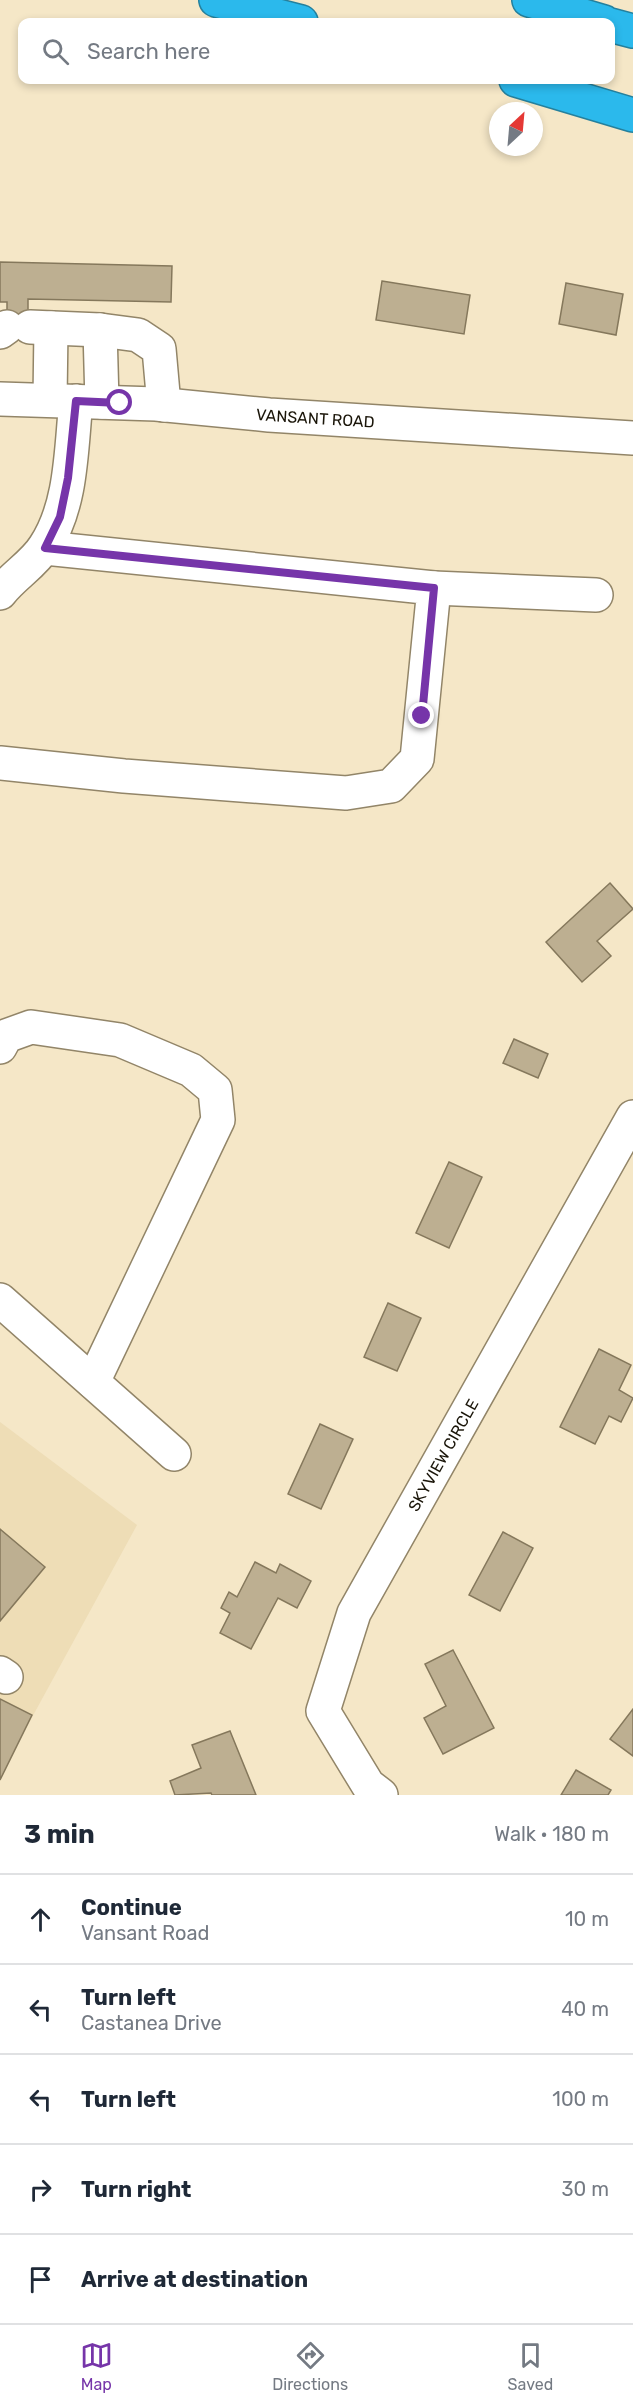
<!DOCTYPE html>
<meta charset="utf-8">
<style>
body{margin:0;font-family:Rubik,sans-serif;background:#f2f2f3;color:#1f2937}
.compass{position:absolute;left:489px;top:102px;width:54px;height:54px;border-radius:50%;background:#fff;box-shadow:0 3px 9px #0003;rotate:26deg}
.stop{position:absolute;width:18px;height:18px;margin:-14px;border:4px solid #7635a9;border-radius:50%;background:#fff}
.stop.end{background:#7635a9;border-color:#fff;box-shadow:0 2px 6px #0008}
.list{margin:0;padding:0;list-style:none}
h2{display:flex;justify-content:space-between;align-items:center;height:78px;margin:0;padding:0 24px;font-size:26px}
h2 small{font-size:20px;font-weight:400;color:#747a83}
.list li{display:grid;grid-template-columns:39px 1fr auto;gap:18px;align-items:center;box-sizing:border-box;height:90px;padding:0 24px;border-top:2px solid #e0e1e3}
.list b{display:block;font-size:22px;white-space:nowrap}
.list p{margin:0;font-size:20px;white-space:nowrap;color:#747a83}
.list em{font-size:20px;font-style:normal;color:#747a83}
.icon{flex:none;width:33px;height:33px;fill:none;stroke:currentColor;stroke-width:2;stroke-linecap:round;stroke-linejoin:round}
.map{position:relative;flex:none;width:633px;height:1795px;overflow:hidden}
.search{position:absolute;background:#fff;box-shadow:0 3px 9px #0003;left:18px;right:18px;top:18px;height:66px;display:flex;align-items:center;gap:15px;box-sizing:border-box;padding:0 21px;border-radius:12px;color:#747a83;font-size:22px}
.sheet{height:528px;background:#fff}
nav{display:flex;justify-content:space-around;align-items:center;box-sizing:border-box;height:84px;border-top:2px solid #e0e1e3;background:#fff;font-size:16px;color:#747a83}
nav a{display:grid;justify-items:center;gap:3px}
nav .on{color:#7635a9}
.map>svg:first-child{display:block}
.built{fill:#eeddb6}
.building{fill:#bdaf91;stroke:#85785c;stroke-width:1.5}
.lines{fill:none;stroke-linecap:round;stroke-linejoin:round}
.minor-casing{stroke:#928568;stroke-width:36}
.highway-casing{stroke:#25809d;stroke-width:36}
.minor{stroke:#fff;stroke-width:33}
.highway{stroke:#2bb9ec;stroke-width:33}
.route{stroke:#7635a9;stroke-width:8}
.labels{text-anchor:middle;dominant-baseline:central;stroke-width:5;stroke-linejoin:round;paint-order:stroke}
.street-label{font-size:16px;fill:#1a1509;stroke:#fff}
</style>
<div class="map">
<svg width="633" height="1795" viewBox="0 0 633 1795">
<rect width="100%" height="100%" fill="#f5e7c7"/>
<path class="built" d="M0,1422l137,103 -137,251z"/>
<path class="building" d="M0,262l172,4 -1,36 -143,-3v37l-21,-1v-33h-7z
M382,281l88,14 -6,39 -88,-14z
M566,283l57,11 -7,41 -57,-11z
M610,883l23,26 -36,32 14,15 -29,26 -36,-40z
M514,1039l34,15 -10,24 -35,-15z
M449,1162l33,15 -33,71 -33,-15z
M388,1303l33,15 -24,53 -33,-14z
M599,1349l32,16 -12,25 14,8 -12,24 -12,-6 -14,28 -35,-17z
M320,1424l33,15 -32,70 -33,-15z
M0,1529l45,38 -45,54z
M503,1532l30,16 -33,63 -31,-16z
M255,1562l21,11 4,-9 31,17 -14,27 -19,-10 -27,51 -31,-16 10,-20 -9,-5 8,-16 8,5z
M453,1650l41,78 -51,26 -19,-36 22,-12 -21,-42z
M0,1699l32,16 -32,65z
M633,1709v47l-23,-17z
M230,1731l26,64h-44l-1,-2 -36,2 -5,-14 31,-13 -9,-23z
M576,1770l35,20 -3,5h-47z"/>
<g class="lines">
<defs>
<g id="minor">
<path d="M30,327l70,3 38,5 21,14 5,56"/>
<path d="M100,330l2,72"/>
<path d="M0,332l7,-5"/>
<path id="s1" d="M0,399l156,5 113,11 364,23"/>
<path d="M50,400l1,-72"/>
<path d="M434,588l162,7"/>
<path d="M0,593c13,-17 34,-29 45,-47 27,-41 26,-97 31,-145"/>
<path d="M0,763l124,13 222,17 45,-7 26,-27 17,-171 -389,-40"/>
<path d="M0,1047l6,-11 25,-9 89,13 71,30 24,20 3,30 -125,262"/>
<path d="M0,1300l174,154"/>
<path d="M0,1673l6,4"/>
<path id="s2" d="M381,1795l-13,-10 -45,-74 31,-98 279,-496"/>
</g>
<path id="highway" d="M216,0l85,22
M529,0l75,22
M610,25l23,6
M516,80l117,35"/>
</defs>
<use href="#minor" class="minor-casing"/>
<use href="#highway" class="highway-casing"/>
<use href="#minor" class="minor"/>
<use href="#highway" class="highway"/>
</g>
<g class="lines">
<path class="route" d="M120,403l-44,-2 -8,77 -8,39 -15,31 389,40 -12,128"/>
</g>
<g class="labels">
<g class="street-label">
<text stroke="none"><textPath href="#s1" startOffset="316">VANSANT ROAD</textPath></text>
<text stroke="none"><textPath href="#s2" startOffset="387">SKYVIEW CIRCLE</textPath></text>
</g>
</g>
</svg>
<svg class="compass" viewBox="-18 -18 36 36"><path d="M0-13l5 13h-10z" fill="#e53935"/><path d="M0 13l5-13h-10z" fill="#747a83"/></svg>
<div class="stop" style="left:120px;top:403px"></div>
<div class="stop end" style="left:422px;top:716px"></div>
<div class="search"><svg class="icon" aria-label="search" viewBox="0 0 24 24"><circle cx="10" cy="10" r="6"/><path d="M15 15l6 6"/></svg>Search here</div>
</div>
<section class="sheet">
<h2>3 min<small>Walk · 180 m</small></h2>
<ul class="list">
<li><svg class="icon" aria-label="ahead" viewBox="0 0 24 24"><path d="M12 20V5M6 11l6-6 6 6"/></svg><div><b>Continue</b><p>Vansant Road</p></div><em>10 m</em></li>
<li><svg class="icon" aria-label="left" viewBox="0 0 24 24"><path d="M17 20v-9H6M10 6l-5 5 5 5"/></svg><div><b>Turn left</b><p>Castanea Drive</p></div><em>40 m</em></li>
<li><svg class="icon" aria-label="left" viewBox="0 0 24 24"><path d="M17 20v-9H6M10 6l-5 5 5 5"/></svg><div><b>Turn left</b></div><em>100 m</em></li>
<li><svg class="icon" aria-label="right" viewBox="0 0 24 24"><path d="M7 20v-9h11M14 6l5 5-5 5"/></svg><div><b>Turn right</b></div><em>30 m</em></li>
<li><svg class="icon" aria-label="arrive" viewBox="0 0 24 24"><path d="M6 21V4h12l-3 4 3 4H6"/></svg><div><b>Arrive at destination</b></div></li>
</ul>
</section>
<nav>
<a class="on"><svg class="icon" aria-label="map" viewBox="0 0 24 24"><path d="M3 6l6-2 6 2 6-2v14l-6 2-6-2-6 2zM9 4v14M15 6v14"/></svg>Map</a>
<a><svg class="icon" aria-label="directions" viewBox="0 0 24 24"><path d="M12 3l9 9-9 9-9-9zM9 14v-3h6M13 9l2 2-2 2"/></svg>Directions</a>
<a><svg class="icon" aria-label="saved" viewBox="0 0 24 24"><path d="M7 4h10v16l-5-4-5 4z"/></svg>Saved</a>
</nav>
